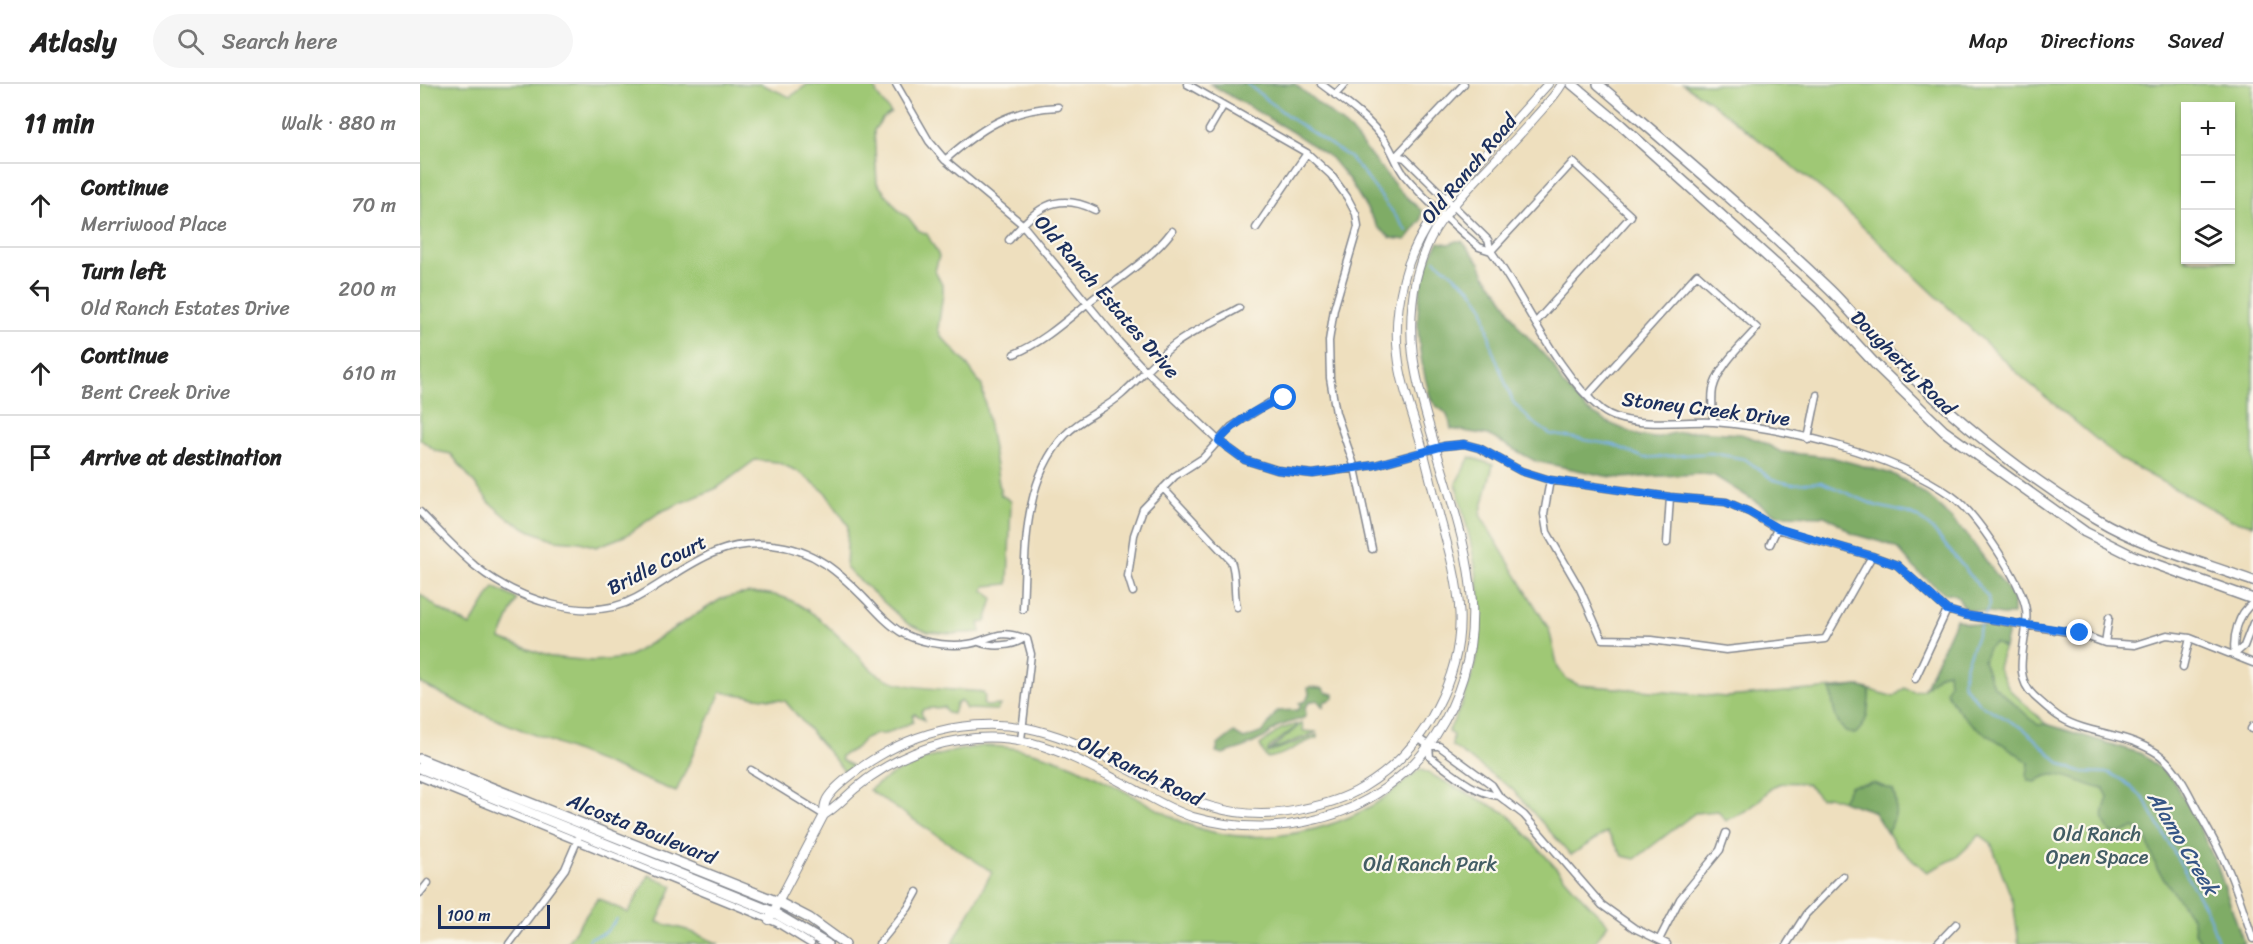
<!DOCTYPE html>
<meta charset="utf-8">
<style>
body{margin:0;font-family:Sriracha,sans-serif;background:#f6f6f6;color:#222}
.controls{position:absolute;right:18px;top:18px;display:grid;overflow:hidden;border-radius:0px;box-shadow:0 2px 4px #0004}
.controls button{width:54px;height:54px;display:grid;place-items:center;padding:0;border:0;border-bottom:2px solid #e0e0e0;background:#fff;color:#222;font:30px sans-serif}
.scale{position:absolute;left:18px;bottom:15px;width:112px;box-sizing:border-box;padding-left:6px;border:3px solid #1b2f5e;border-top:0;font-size:16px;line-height:21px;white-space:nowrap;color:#1b2f5e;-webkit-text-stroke:4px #fbf7ec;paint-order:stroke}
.stop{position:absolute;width:18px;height:18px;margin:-14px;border:4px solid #1a73e8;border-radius:50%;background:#fff}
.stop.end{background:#1a73e8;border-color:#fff;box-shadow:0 2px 6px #0008}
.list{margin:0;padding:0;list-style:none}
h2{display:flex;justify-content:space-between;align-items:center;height:78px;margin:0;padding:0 24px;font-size:26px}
h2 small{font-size:20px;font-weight:400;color:#767676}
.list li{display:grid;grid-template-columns:39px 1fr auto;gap:18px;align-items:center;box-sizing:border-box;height:84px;padding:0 24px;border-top:2px solid #e0e0e0}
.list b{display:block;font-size:22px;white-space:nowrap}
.list p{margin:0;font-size:20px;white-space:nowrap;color:#767676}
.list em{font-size:20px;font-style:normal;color:#767676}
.icon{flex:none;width:33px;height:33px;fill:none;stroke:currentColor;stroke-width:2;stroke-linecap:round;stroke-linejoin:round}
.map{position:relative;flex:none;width:1833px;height:860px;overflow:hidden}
header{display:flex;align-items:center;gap:36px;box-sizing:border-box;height:84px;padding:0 30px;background:#fff;border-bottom:2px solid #e0e0e0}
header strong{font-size:28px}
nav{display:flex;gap:33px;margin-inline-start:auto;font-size:21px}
.search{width:420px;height:54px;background:#f6f6f6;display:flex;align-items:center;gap:15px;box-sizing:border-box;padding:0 21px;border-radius:33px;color:#767676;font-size:22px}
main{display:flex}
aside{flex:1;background:#fff}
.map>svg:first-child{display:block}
.green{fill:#9fc874;stroke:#5d7c69;stroke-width:1.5;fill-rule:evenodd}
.forest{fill:#7fac66;stroke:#4d6e62;stroke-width:1.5}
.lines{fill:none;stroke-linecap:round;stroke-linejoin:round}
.stream{stroke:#76ade5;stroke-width:2}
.minor-casing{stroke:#84878e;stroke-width:9}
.tertiary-casing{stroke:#84878e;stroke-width:10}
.secondary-casing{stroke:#84878e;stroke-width:12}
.minor{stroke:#fff;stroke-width:6}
.tertiary{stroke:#fff;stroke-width:8}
.secondary{stroke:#fff;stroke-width:9}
.route{stroke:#1a73e8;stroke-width:8}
.labels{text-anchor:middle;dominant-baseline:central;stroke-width:4.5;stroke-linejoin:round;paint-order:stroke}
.street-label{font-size:20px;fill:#1b2f5e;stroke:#fbf7ec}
.park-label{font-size:20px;fill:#435d65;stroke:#fbf7ec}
.water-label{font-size:21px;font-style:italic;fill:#365586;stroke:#fbf7ec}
</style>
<header>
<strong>Atlasly</strong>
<div class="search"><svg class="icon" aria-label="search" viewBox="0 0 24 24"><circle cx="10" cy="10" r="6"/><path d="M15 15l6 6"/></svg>Search here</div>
<nav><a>Map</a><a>Directions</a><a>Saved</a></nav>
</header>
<main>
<aside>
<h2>11 min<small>Walk · 880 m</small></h2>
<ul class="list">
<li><svg class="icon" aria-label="ahead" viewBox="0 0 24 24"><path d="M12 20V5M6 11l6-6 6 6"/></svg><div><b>Continue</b><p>Merriwood Place</p></div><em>70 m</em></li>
<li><svg class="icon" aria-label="left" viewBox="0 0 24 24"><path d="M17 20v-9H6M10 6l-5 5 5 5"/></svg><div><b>Turn left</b><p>Old Ranch Estates Drive</p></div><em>200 m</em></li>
<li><svg class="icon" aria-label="ahead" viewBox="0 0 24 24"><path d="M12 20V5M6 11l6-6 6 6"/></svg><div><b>Continue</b><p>Bent Creek Drive</p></div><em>610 m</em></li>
<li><svg class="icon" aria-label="arrive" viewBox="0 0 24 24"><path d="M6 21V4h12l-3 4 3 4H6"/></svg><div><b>Arrive at destination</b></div></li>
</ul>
</aside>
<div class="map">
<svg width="1833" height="860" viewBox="0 0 1833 860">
<rect width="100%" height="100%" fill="#fbf7ec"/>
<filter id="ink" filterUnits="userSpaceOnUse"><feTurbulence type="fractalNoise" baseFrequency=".0167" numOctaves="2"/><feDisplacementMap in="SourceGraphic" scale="12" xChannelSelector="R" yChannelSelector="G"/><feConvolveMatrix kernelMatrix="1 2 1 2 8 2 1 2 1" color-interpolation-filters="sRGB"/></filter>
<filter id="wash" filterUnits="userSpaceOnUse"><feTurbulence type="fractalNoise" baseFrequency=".008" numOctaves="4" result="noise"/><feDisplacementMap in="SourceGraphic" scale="24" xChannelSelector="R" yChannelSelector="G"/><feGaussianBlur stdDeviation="1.35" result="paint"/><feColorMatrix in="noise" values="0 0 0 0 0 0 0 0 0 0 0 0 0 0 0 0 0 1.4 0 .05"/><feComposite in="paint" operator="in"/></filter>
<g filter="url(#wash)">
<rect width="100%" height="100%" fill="#eedfbe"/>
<path class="green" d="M0,0h341l29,13 18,-13h66l3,11 14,18 -8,5 -9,12 3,53 23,29 8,5 10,13 9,4 12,22 -4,15 8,16v6l-5,36 3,7 24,26 17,24 19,109 10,6 -3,83 -22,2 -3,4 4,2 6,7 -7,23 -7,1 2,9 -29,2 -24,-2 -20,-8 -62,-56 2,-43 -23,-33 -26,-20 -22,-10 -22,-2 -38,28 -57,24 -33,23 -31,12 -16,-5 -25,-2 -24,-9 -22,-12 -19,-16 -39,-49 -15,-3 -16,-12z
M1263,0h570v441l-21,-5 -112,-61 -97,-81 -195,-184 -120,-94zM1766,22h44v154h-44z
M1050,373l23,8 -13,50 69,114 9,39 8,11 13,6 147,12 132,-11 36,11 10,-9 10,4 10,-3 32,-70 9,4 43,8 -10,37 12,22 36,34 96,30 30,25 21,35 25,54 26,76h-225l-6,-42 -22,-59 -11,-8 -24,23 -29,14 -31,-27 -23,-34 -45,-15 -8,2 -13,-14c-42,-6 -32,7 -60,26 -7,4 -15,7 -21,11l-8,-10 -23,2 -60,46 -12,-3 -16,-24 -36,23 -59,-66 -60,-43 1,-11 -5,-3c51,-94 32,-152 8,-249z
M74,503l23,12 -17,40 51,18 41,4 25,-2 11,-2 93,-58c62,-20 91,12 132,51 7,7 14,17 23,23 27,19 76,15 107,19l2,4 -2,8 3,2 14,-1 -3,5 -31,-1 -5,-8 -5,3 -3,10 -6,-1 -3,-6 -20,2 -3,3 3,8 -9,-6 -2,2v6l-28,12h-9l-13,6 -7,8 -15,8v4l11,6 -7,6 -60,-71 -64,-9 -45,100 -201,-81 -55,-28v-89l18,14 32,18z
M882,639l1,8 14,1 -48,19z
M877,640v2l-28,22 -2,5 50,-18v3c-18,5 -33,19 -51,20l-6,-13 21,-16z
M563,662c72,-1 131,41 193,73 60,30 141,19 197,-14 17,-10 32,-24 47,-36l88,45 72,81 28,29 -15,20h-641l40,-72 -123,-82c35,-27 71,-38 114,-44z
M229,791l24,11 -16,36 30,8 32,14h-153l32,-46 30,15z"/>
<path class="forest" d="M790,0h85l55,46 49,60 23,21 -1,10 -15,19 -15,-2 -13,-11 -28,-46 -19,-23 -39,-26z
M1036,157h6l18,22 5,12 16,20 18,32 34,38 9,18 25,27 22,13 31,13 15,2 19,-5 22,-2 45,3 20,7 20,11 50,5 61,17 19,10 24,18 32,33 46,62v18h-11l-37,-6 -8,-13 -7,-3 -5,1 -27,-22 -20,-23 -10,-5 -35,-10 -18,-13 -11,-5 -47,-1 -64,-40 -12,-1 -80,4 -16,-2 -70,-15 -47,-26 -37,-6c-4,-25 -12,-15 -20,-30 -2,-5 -3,-12 -5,-18 -11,-42 -14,-102 13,-139l10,2z
M1536,535l9,4 43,8 -4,17 -9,-5 -7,5 -5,13 10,24 45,40 8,-1 96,30 30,25 21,35 25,54 26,76h-42l-7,-11 -3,-15 -35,-49 -12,-34 -11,-7 -16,6 -8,-2c-10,-14 -7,-20 -2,-35l-4,-8c-23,-3 -47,-25 -68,-7l-7,-1 -2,-6 2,-12c-31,-27 -64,-32 -83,-72l3,-8 -1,-11 -8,2 -16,15z
M1438,602l12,4c-3,18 1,30 -15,44 -21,-2 -22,-28 -24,-44z
M890,603l13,1 2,4 9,2v4l-10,4 -1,5 -6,-7 -7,2 -5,5 1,7 -2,4 -25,8 -14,11 -20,10 -22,7 -7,-2 2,-7 14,-11 2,-1 10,6 19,-7 14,-21 20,-1 4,-3 -2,-4 7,-2 3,-7 -1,-6z
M1453,699l20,7c6,18 3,27 -6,43l-14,-22 -31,-10 8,-15z"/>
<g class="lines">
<path class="stream" d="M827,0l46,36 56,37 12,13 46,61
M1015,176l36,29 12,17 9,43 21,53 18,19 19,13 64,11 30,13 67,-5 34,6 28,21 19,4 29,-2 56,24 31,7 11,5 14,12 55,67 1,8 -23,58 -3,17 1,6 16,18 44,25 36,34 19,9 31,1 14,8 20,18 64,114 11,31
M168,860l2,-6 15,-5 12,-14"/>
</g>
</g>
<g filter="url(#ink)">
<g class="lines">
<defs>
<path id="minor" d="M476,0l33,57 16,19 77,64 97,118 26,28 74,71 26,19 32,10 36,4 62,-9 69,-19 20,-2 15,4 42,23 29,9 120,17 56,5 23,10 28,17 95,27 25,9 50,45 17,5 116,19 25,9 30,2 32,-10 23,3 63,25
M767,0l120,69 24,22 16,22 9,17 2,13 -24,82 -5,32 1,37 6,35 19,55 17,81
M901,0c23,17 48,34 65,58 8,11 11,25 20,35 22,26 48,48 73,70l12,4
M915,11l10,-11
M789,46l14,-24
M976,72l9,2 83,82 3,11c34,48 66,123 111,159 26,20 81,10 112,12 72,6 179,32 238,74 23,16 70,86 74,114 4,29 -17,63 8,86 8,7 17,16 27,22 21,13 52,15 76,25 7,3 18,8 24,13 18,15 28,38 38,57 10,19 21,37 29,56 10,23 17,47 25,70
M976,72l68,-72
M525,76c35,-31 64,-51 113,-53
M836,144l51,-75
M589,156c26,-30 45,-50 86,-30
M1071,167l82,-89 58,54 -95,106
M594,270c30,-12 55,-36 80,-56 27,-21 58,-40 78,-67
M1167,312l110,-122 60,54c-16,18 -38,37 -44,61 -2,10 0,22 0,33
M1388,355l9,-44
M1130,396l-6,34 3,18 33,57 22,50 50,1 74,10 99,-11 47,-83
M743,404l68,73c6,15 2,30 6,46
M0,428c18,18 36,38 55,54 41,33 112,59 161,32 46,-25 78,-60 136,-53 42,4 67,27 95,56 11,12 23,25 37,33 20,10 55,15 76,7 20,-8 26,-9 47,-2l4,15 -10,86
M1247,459l3,-46
M1350,460l7,-15
M713,508l-5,-16 6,-41 9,-26 32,-33 28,-18 28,-31 38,-24 15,-6
M603,525c3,-59 -1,-127 42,-174 16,-17 39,-25 56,-40 18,-16 34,-36 54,-51 19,-14 43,-24 64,-36
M559,558c12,5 34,5 45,-4
M1685,559l4,-26
M1815,570c-3,-16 3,-41 18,-51
M1815,570l9,-8 9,-23
M1763,583l7,-29
M1495,595l32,-69
M1831,645l2,-3
M998,654l11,8h10l53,39 7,11 25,19 78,90 32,23 33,16
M1009,662l1,11c21,15 43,36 69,39
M331,686l73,45
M0,693l334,136 23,10 34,21
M0,809l8,-10
M1239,856l21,-41 40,-49 6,-17
M89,860l56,-75 13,-30
M459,860l29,-36 9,-16
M1367,860l19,-30 37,-38
M1517,860l19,-20"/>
<path id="tertiary" d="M404,731c13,-8 21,-18 32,-27 21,-18 47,-32 74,-41 84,-26 134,5 206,43 18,9 37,21 57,27 42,12 83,13 125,2 47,-11 92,-43 118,-84 69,-108 24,-199 -7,-310 -15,-52 -24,-91 -13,-146 5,-20 12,-41 25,-58 25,-34 61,-66 90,-99 10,-12 23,-24 31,-38
M349,836l55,-105c0,-5 0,-10 2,-14 6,-14 39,-37 53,-45 50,-30 111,-40 168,-23 91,27 151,101 256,76 20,-4 41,-10 59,-21 32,-19 58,-47 75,-81 36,-69 23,-118 3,-189 -7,-27 -13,-55 -21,-82 -8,-27 -18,-53 -21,-81 -3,-25 0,-52 6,-76 12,-50 46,-85 79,-122 22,-25 43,-49 65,-73"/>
<path id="secondary" d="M1152,0l49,41 198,178 57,62 68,66 141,101 48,24 120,43
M1178,0c78,67 157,134 231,205 22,21 40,46 62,67 61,61 132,119 206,163 47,28 104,43 156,62
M0,675l358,143 31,16 36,26
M0,684l353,144 54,32"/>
</defs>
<use href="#minor" class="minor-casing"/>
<use href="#tertiary" class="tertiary-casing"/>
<use href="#secondary" class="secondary-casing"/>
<use href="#minor" class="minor"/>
<use href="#tertiary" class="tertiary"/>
<use href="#secondary" class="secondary"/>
</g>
</g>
<g class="lines" filter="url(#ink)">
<path class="route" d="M864,314c-25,9 -48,23 -65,43l26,19 32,10 36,4 62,-9 69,-19 20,-2 15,4 42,23 29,9 120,17 56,5 23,10 28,16 95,28 25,9 50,45 17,5 116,18"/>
</g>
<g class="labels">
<g class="street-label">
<text transform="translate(1049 85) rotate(-50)">Old Ranch Road</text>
<text transform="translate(687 213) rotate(49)">Old Ranch Estates Drive</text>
<text transform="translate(1483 279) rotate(45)">Dougherty Road</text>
<text transform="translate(1286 325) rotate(7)">Stoney Creek Drive</text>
<text transform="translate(237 481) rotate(-27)">Bridle Court</text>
<text transform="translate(720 687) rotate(26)">Old Ranch Road</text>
<text transform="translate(222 745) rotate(22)">Alcosta Boulevard</text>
</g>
<g class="park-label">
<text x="1677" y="750">Old Ranch<tspan x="1677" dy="23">Open Space</tspan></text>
<text x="1010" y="780">Old Ranch Park</text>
</g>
<g class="water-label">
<text transform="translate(1763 759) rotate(59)">Alamo Creek</text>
</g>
</g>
</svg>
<div class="controls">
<button>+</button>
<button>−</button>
<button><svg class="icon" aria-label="layers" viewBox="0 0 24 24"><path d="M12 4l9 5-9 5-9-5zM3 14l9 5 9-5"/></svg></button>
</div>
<div class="scale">100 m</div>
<div class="stop" style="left:864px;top:314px"></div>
<div class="stop end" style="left:1660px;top:549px"></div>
</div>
</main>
